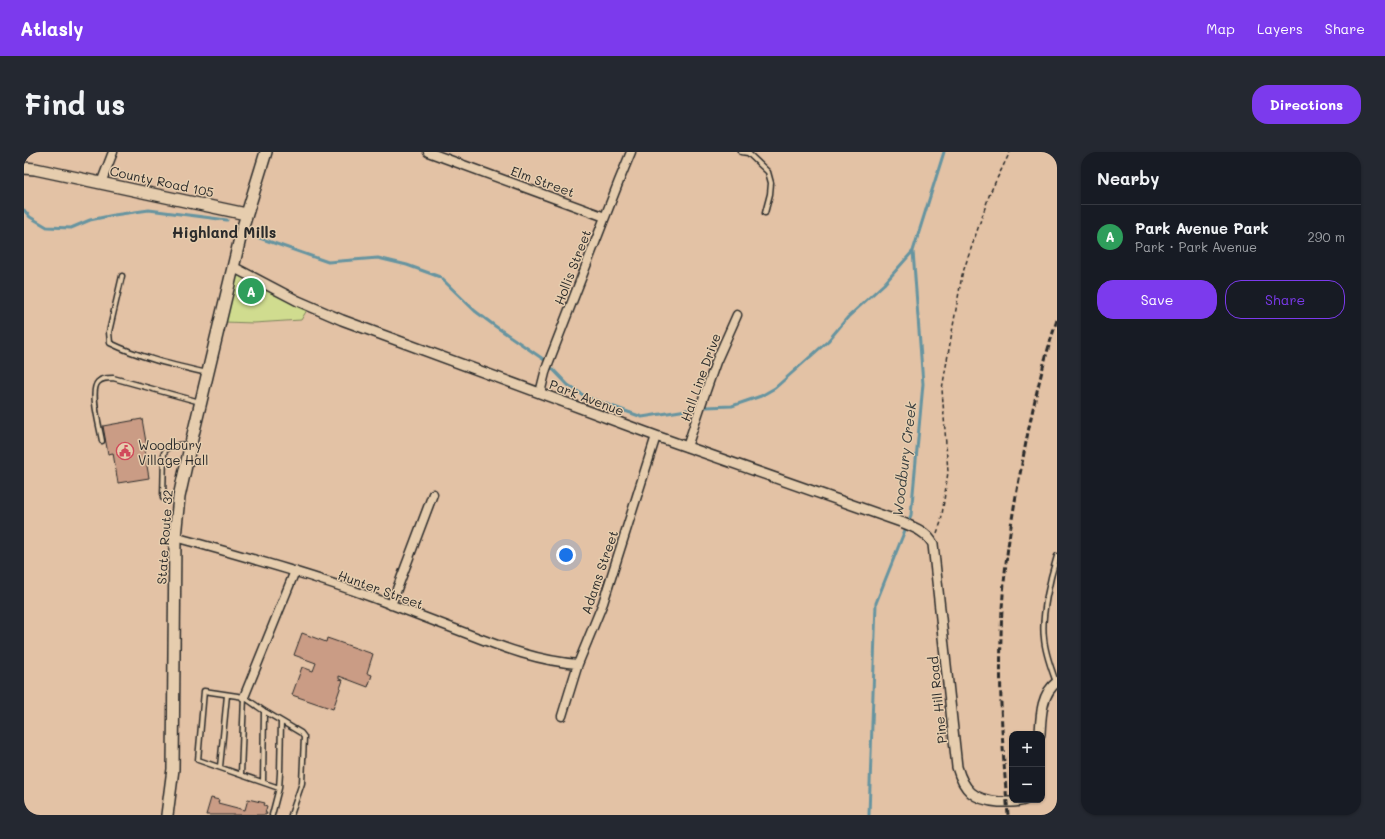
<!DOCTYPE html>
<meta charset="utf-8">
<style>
body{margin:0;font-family:Mali,sans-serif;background:#242831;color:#f1f3f6}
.controls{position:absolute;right:12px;bottom:12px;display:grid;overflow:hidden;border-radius:8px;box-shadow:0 1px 3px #0004}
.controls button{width:36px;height:36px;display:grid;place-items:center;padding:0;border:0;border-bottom:1px solid #363941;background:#171b24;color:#f1f3f6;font:20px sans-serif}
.you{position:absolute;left:542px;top:403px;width:14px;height:14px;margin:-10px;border:3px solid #fff;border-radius:50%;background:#1a73e8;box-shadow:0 0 0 6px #1a73e833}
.badge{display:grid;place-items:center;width:26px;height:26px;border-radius:50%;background:#7c3aed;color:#fff;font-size:13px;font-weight:700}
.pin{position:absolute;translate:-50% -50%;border:2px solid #fff;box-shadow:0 1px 4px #0006}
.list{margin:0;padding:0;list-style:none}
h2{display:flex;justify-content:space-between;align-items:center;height:52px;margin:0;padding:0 16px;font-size:17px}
h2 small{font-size:13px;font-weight:400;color:#9ea1a6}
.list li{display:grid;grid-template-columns:26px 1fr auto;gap:12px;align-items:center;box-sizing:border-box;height:64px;padding:0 16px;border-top:1px solid #363941}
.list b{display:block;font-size:15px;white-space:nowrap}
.list p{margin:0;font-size:13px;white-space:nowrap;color:#9ea1a6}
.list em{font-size:13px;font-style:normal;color:#9ea1a6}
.actions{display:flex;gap:8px;padding:12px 16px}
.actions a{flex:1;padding:9px 0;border:1px solid #7c3aed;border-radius:16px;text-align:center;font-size:14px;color:#7c3aed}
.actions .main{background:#7c3aed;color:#fff}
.map{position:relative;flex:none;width:1033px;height:663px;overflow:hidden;border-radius:16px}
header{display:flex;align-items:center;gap:24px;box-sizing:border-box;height:56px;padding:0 20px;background:#7c3aed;color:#fff}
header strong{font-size:19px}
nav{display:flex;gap:22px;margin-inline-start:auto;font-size:14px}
.intro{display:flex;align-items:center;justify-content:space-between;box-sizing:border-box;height:96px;padding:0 24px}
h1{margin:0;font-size:28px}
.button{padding:10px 18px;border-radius:16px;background:#7c3aed;color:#fff;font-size:14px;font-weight:700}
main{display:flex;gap:24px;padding:0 24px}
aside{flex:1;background:#171b24;border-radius:16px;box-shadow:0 1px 3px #0004}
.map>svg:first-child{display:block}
.green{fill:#d0dc8f;stroke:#7e845d}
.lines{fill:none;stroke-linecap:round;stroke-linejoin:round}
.stream{stroke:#6694a0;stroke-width:3}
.building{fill:#ca9c85;stroke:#2b2b2b}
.service-casing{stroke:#2b2b2b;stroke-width:7}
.minor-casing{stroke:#2b2b2b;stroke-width:11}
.tertiary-casing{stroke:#2b2b2b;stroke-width:12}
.secondary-casing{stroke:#2b2b2b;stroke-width:14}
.path{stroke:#2b2b2b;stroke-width:1.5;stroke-dasharray:4 3;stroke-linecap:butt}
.service{stroke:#e6cdae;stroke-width:4}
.minor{stroke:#e6cdae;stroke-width:8}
.tertiary{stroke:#e6cdae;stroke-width:9}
.secondary{stroke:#e6cdae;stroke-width:11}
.rail{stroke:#2b2b2b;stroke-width:3;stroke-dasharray:6 3;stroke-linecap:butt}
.labels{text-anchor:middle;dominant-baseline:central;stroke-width:3;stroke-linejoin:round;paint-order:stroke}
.street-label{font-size:13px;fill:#2b2b2b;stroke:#e6cdae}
.poi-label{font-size:13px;fill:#2b2b2b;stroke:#e6cdae;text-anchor:start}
.water-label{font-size:14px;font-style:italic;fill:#353c3e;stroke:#e6cdae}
.quarter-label{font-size:15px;font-weight:bold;fill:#2b2b2b;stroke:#e6cdae}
</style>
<header>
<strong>Atlasly</strong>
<nav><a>Map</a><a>Layers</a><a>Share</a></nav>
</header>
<div class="intro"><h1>Find us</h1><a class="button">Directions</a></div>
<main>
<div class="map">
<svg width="1033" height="663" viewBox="0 0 1033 663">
<rect width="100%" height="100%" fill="#e3c2a5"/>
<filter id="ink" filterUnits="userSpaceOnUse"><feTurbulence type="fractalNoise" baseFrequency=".025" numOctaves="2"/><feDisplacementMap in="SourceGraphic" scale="8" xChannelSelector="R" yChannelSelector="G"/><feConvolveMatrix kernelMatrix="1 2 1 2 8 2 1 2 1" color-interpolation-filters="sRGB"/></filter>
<g filter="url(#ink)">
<path class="green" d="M210,121l73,37 -6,10 -47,3 -30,-1z"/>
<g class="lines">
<path class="stream" d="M0,58l6,7 17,10 24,1 19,-8 24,-5 35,-5 78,10
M224,82l80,28 50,-4 29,7 33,12 35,34 20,15 48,33 25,26 18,12 56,20 64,-10 26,-1 29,-10 14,-8 53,-47 20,-24 36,-33 29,-33
M845,663l7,-212 35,-88 12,-131 -10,-133 31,-99"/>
</g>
<path class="building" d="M118,267l5,29h-3l5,30 -31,5 -5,-30 -5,1 -5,-28z
M278,481l24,9 1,-4 46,16 -6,19 5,2 -4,12 -29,-11v3l4,1 -10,29 -41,-14 10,-28 11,4 3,-8 -22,-8z
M187,646l8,2 -1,3 27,7 3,-11 17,4 -1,2 3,1 -2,7h2l-1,2h-60z"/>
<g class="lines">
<defs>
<path id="service" d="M717,0l7,1 20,19 3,11 -1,11 -5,19
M98,124l-13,56 1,11c31,15 63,22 97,30
M78,289c-2,-13 -13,-50 -4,-59 4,-4 9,-4 15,-4l87,24
M139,346l1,-45c4,-9 17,-8 26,-9
M1032,530c-5,-14 -11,-29 -12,-44 -3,-22 6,-60 13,-82
M257,569l20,12 3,4 -2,46 -11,32
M196,615l7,-72
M217,622l3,-77
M239,630l1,-71
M248,663l7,-27 1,-15 1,-52 -17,-10 -20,-14 -40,-6 -6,69 81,28"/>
<path id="minor" d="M404,0l177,65
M77,31l12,-31
M516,241l6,-24 73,-188 12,-29
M663,295l15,-45 14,-40 21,-47
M151,385c67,19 134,37 199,61 32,12 63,24 94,36 36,14 71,27 110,30
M367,453l42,-111
M220,545l51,-126
M538,564l16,-52 25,-61 53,-167"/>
<path id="tertiary" d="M209,115l65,34 44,19 314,116 245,86c12,5 25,9 32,22l24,223c7,24 17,33 42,35 9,0 17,1 25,-2
M1016,582c1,-18 1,-40 17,-52"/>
<path id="secondary" d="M0,16l11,1 211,45
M143,663l6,-46 2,-232 4,-40 12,-54 51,-213 24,-78"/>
</defs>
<use href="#service" class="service-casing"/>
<use href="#minor" class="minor-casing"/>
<use href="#tertiary" class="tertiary-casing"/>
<use href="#secondary" class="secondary-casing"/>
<path class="path" d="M913,381l4,-11 7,-50 -6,-83 20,-114 28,-82 20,-41"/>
<use href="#service" class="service"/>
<use href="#minor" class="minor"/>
<use href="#tertiary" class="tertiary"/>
<use href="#secondary" class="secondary"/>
<path class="rail" d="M984,663c-5,-59 -9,-119 -7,-178 1,-57 9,-112 20,-168 9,-50 20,-101 36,-149"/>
</g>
</g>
<defs>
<symbol id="civic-ring" viewBox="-11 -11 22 22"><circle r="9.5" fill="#e6cdae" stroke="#d1495b" stroke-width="1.5"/><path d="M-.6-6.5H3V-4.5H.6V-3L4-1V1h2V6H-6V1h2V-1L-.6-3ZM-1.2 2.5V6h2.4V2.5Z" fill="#d1495b"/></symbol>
</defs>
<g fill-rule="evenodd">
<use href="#civic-ring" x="91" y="289" width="20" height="20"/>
</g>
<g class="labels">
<g class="street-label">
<text transform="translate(138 29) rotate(12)">County Road 105</text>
<text transform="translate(519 29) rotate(20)">Elm Street</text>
<text transform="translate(548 115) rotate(-69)">Hollis Street</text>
<text transform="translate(676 225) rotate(-70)">Hall Line Drive</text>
<text transform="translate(563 245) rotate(21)">Park Avenue</text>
<text transform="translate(140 385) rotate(-86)">State Route 32</text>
<text transform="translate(575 420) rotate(-71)">Adams Street</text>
<text transform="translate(357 437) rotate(20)">Hunter Street</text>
<text transform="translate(913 548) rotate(-96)">Pine Hill Road</text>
</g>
<g class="poi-label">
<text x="114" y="292">Woodbury<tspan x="114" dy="15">Village Hall</tspan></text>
</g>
<g class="water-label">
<text transform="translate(880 307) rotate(-83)">Woodbury Creek</text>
</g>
<g class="quarter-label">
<text x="200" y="80">Highland Mills</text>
</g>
</g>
</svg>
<div class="controls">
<button>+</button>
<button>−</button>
</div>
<div class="you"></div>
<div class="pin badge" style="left:227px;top:139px;background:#2e9e5b">A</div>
</div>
<aside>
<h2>Nearby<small></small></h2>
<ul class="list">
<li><span class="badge" style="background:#2e9e5b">A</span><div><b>Park Avenue Park</b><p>Park · Park Avenue</p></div><em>290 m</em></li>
</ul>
<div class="actions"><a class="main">Save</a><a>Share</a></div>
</aside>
</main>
